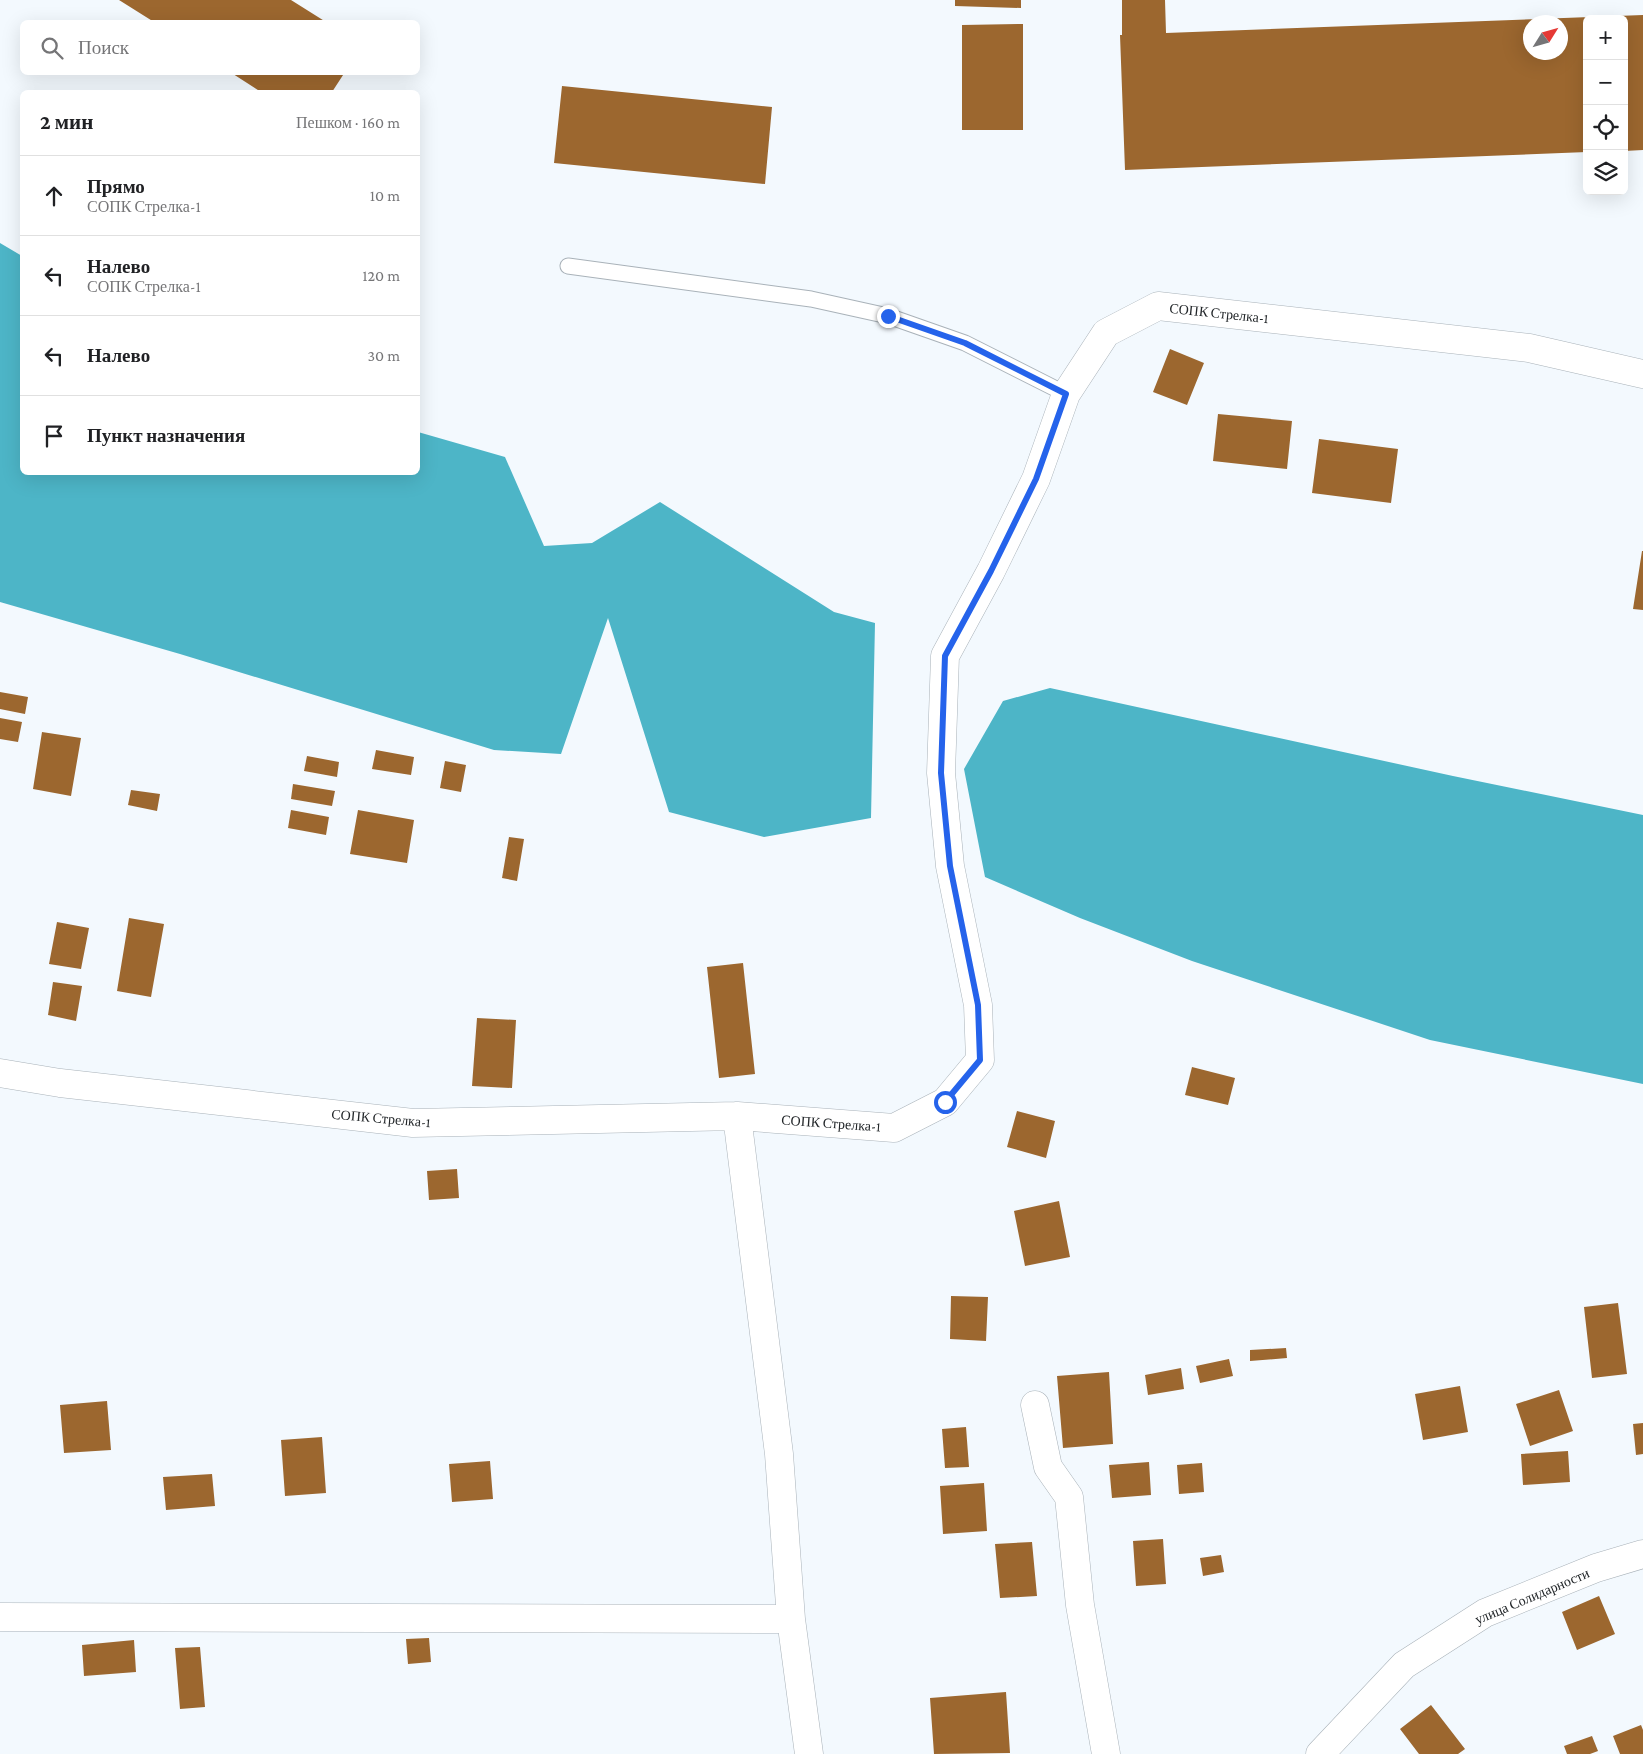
<!DOCTYPE html>
<html lang="ru">
<meta charset="utf-8">
<style>
body{margin:0;font-family:"Crimson Pro",serif;background:#f2f2f2;color:#202124}
.controls{position:absolute;right:15px;top:15px;display:grid;overflow:hidden;border-radius:8px;box-shadow:0 5px 20px #0002}
.controls button{width:45px;height:45px;display:grid;place-items:center;padding:0;border:0;border-bottom:1px solid #e0e0e0;background:#fff;color:#202124;font:25px sans-serif}
.compass{position:absolute;left:1523px;top:15px;width:45px;height:45px;border-radius:50%;background:#fff;box-shadow:0 5px 20px #0002;rotate:53deg}
.stop{position:absolute;width:15px;height:15px;margin:-11px;border:4px solid #2563eb;border-radius:50%;background:#fff}
.stop.end{background:#2563eb;border-color:#fff;box-shadow:0 1px 5px #0008}
.list{margin:0;padding:0;list-style:none}
h2{display:flex;justify-content:space-between;align-items:center;height:65px;margin:0;padding:0 20px;font-size:21px}
h2 small{font-size:16px;font-weight:400;color:#757577}
.list li{display:grid;grid-template-columns:32px 1fr auto;gap:15px;align-items:center;box-sizing:border-box;height:80px;padding:0 20px;border-top:1px solid #e0e0e0}
.list b{display:block;font-size:19px;white-space:nowrap}
.list p{margin:0;font-size:16px;white-space:nowrap;color:#757577}
.list em{font-size:16px;font-style:normal;color:#757577}
.icon{flex:none;width:28px;height:28px;fill:none;stroke:currentColor;stroke-width:2;stroke-linecap:round;stroke-linejoin:round}
.map{position:relative;flex:none;width:1643px;height:1754px;overflow:hidden}
.search{position:absolute;background:#fff;box-shadow:0 5px 20px #0002;left:20px;top:20px;width:400px;height:55px;display:flex;align-items:center;gap:12px;box-sizing:border-box;padding:0 18px;border-radius:8px;color:#757577;font-size:19px}
.panel{position:absolute;background:#fff;box-shadow:0 5px 20px #0002;left:20px;top:90px;width:400px;height:385px;border-radius:8px}
.map>svg:first-child{display:block}
.water{fill:#4db5c7}
.building{fill:#9c672f;fill-rule:evenodd}
.lines{fill:none;stroke-linecap:round;stroke-linejoin:round}
.service-casing{stroke:#a9b2b9;stroke-width:17}
.minor-casing{stroke:#a9b2b9;stroke-width:29}
.tertiary-casing{stroke:#a9b2b9;stroke-width:29}
.service{stroke:#fff;stroke-width:15}
.minor{stroke:#fff;stroke-width:28}
.tertiary{stroke:#fff;stroke-width:28}
.route{stroke:#2563eb;stroke-width:6}
.labels{text-anchor:middle;dominant-baseline:central;stroke-width:5;stroke-linejoin:round;paint-order:stroke}
.street-label{font-size:14px;fill:#222629;stroke:#fff}
</style>
<div class="map">
<svg width="1643" height="1754" viewBox="0 0 1643 1754">
<rect width="100%" height="100%" fill="#f3f9fe"/>
<path class="water" d="M0,243l22,13v216h396v-40l87,25 39,89 48,-3 68,-41 174,110 41,11 -4,195 -107,19 -95,-25 -61,-194 -47,136 -67,-4 -314,-96 -180,-52z
M1050,688l403,88 190,39v269l-213,-44 -238,-79 -112,-43 -95,-41 -21,-108 39,-68z"/>
<path class="building" d="M119,0h172l35,22h-172z
M955,0h66v8l-66,-2z
M1122,0h43l1,33 477,-18v135l-19,1v-132h-37v133l-462,18 -5,-135h2zM1530,22h30v30h-30z
M1023,24v106h-61v-105z
M230,72h115l-13,20h-71z
M562,86l210,21 -7,77 -211,-21z
M1170,349l34,14 -17,42 -34,-13z
M1218,414l74,7 -5,48 -74,-8z
M1319,439l79,10 -7,54 -79,-10z
M1642,551h1v59l-10,-1z
M0,692l28,5 -3,17 -25,-5z
M0,718l22,4 -4,20 -18,-3z
M42,732l39,6 -10,58 -38,-7z
M376,750l38,7 -3,18 -39,-6z
M307,756l32,6 -2,15 -33,-6z
M445,761l21,4 -5,27 -21,-4z
M293,784l42,7 -3,15 -41,-7z
M131,790l29,4 -3,17 -29,-6z
M291,810l38,7 -3,18 -38,-7z
M358,810l56,10 -7,43 -57,-9z
M509,837l15,2 -7,42 -15,-3z
M129,918l35,6 -13,73 -34,-6z
M57,922l32,6 -8,41 -32,-5z
M743,963l12,111 -36,4 -12,-111z
M53,982l29,4 -6,35 -28,-6z
M477,1018l39,2 -4,68 -40,-2z
M1192,1067l43,11 -7,27 -43,-10z
M1017,1111l38,10 -9,37 -39,-11z
M457,1169l2,29 -30,2 -2,-29z
M1059,1201l11,56 -45,9 -11,-55z
M951,1296l37,1 -2,44 -36,-2z
M1618,1303l9,71 -35,4 -8,-71z
M1286,1348l1,10 -37,3v-11z
M1229,1359l4,17 -33,7 -4,-17z
M1181,1368l3,21 -36,6 -3,-20z
M1109,1372l4,72 -50,4 -6,-72z
M1460,1386l8,46 -45,8 -8,-46z
M1559,1390l14,41 -43,15 -14,-42z
M107,1401l4,49 -47,3 -4,-48z
M1643,1423v31l-7,1 -3,-31z
M966,1427l3,40 -24,1 -3,-39z
M322,1437l4,56 -41,3 -4,-56z
M1568,1451l2,31 -47,3 -2,-31z
M490,1461l3,38 -41,3 -3,-38z
M1149,1462l2,33 -39,3 -3,-33z
M1202,1463l2,29 -25,2 -2,-29z
M212,1474l3,32 -49,4 -3,-33z
M984,1483l3,48 -44,3 -3,-48z
M1163,1539l3,45 -30,2 -3,-45z
M1032,1542l5,54 -37,2 -5,-54z
M1221,1555l3,17 -21,4 -3,-18z
M1599,1596l16,38 -38,16 -15,-38z
M429,1638l2,24 -23,2 -2,-25z
M134,1640l2,32 -52,4 -2,-31z
M200,1647l5,60 -25,2 -5,-61z
M1006,1692l4,61 -76,1 -4,-56z
M1431,1705l34,44 -7,5h-39l-19,-25z
M1641,1725l2,5v24h-23l-7,-18z
M1592,1736l6,15 -8,3h-23l-3,-8z"/>
<g class="lines">
<defs>
<path id="service" d="M568,266l243,33 77,17 77,27 101,51"/>
<path id="minor" d="M0,1073l60,10 353,40 324,-7 157,12 51,-26 35,-42 -2,-55 -28,-139 -9,-93 4,-117 46,-85 45,-92 30,-85 40,-61 52,-27 371,42 114,26
M737,1116l42,338 12,165
M1035,1405l13,62 21,30 11,108 26,149
M0,1617l791,2 18,135"/>
<path id="tertiary" d="M1320,1754l84,-89 81,-52 111,-45 47,-14"/>
</defs>
<use href="#service" class="service-casing"/>
<use href="#minor" class="minor-casing"/>
<use href="#tertiary" class="tertiary-casing"/>
<use href="#service" class="service"/>
<use href="#minor" class="minor"/>
<use href="#tertiary" class="tertiary"/>
</g>
<g class="lines">
<path class="route" d="M888,316l77,27 101,51 -30,85 -45,92 -46,85 -4,117 9,93 28,139 2,55 -35,42"/>
</g>
<g class="labels">
<g class="street-label">
<text transform="translate(1219 313) rotate(6)">СОПК Стрелка-1</text>
<text transform="translate(381 1118) rotate(5)">СОПК Стрелка-1</text>
<text transform="translate(831 1123) rotate(4)">СОПК Стрелка-1</text>
<text transform="translate(1532 1596) rotate(-23)">улица Солидарности</text>
</g>
</g>
</svg>
<div class="controls">
<button>+</button>
<button>−</button>
<button><svg class="icon" aria-label="locate" viewBox="0 0 24 24"><circle cx="12" cy="12" r="6"/><path d="M12 2v4M12 18v4M2 12h4M18 12h4"/></svg></button>
<button><svg class="icon" aria-label="layers" viewBox="0 0 24 24"><path d="M12 4l9 5-9 5-9-5zM3 14l9 5 9-5"/></svg></button>
</div>
<svg class="compass" viewBox="-18 -18 36 36"><path d="M0-13l5 13h-10z" fill="#e53935"/><path d="M0 13l5-13h-10z" fill="#757577"/></svg>
<div class="stop" style="left:945px;top:1102px"></div>
<div class="stop end" style="left:888px;top:316px"></div>
<div class="search"><svg class="icon" aria-label="search" viewBox="0 0 24 24"><circle cx="10" cy="10" r="6"/><path d="M15 15l6 6"/></svg>Поиск</div>
<section class="panel">
<h2>2 мин<small>Пешком · 160 m</small></h2>
<ul class="list">
<li><svg class="icon" aria-label="ahead" viewBox="0 0 24 24"><path d="M12 20V5M6 11l6-6 6 6"/></svg><div><b>Прямо</b><p>СОПК Стрелка-1</p></div><em>10 m</em></li>
<li><svg class="icon" aria-label="left" viewBox="0 0 24 24"><path d="M17 20v-9H6M10 6l-5 5 5 5"/></svg><div><b>Налево</b><p>СОПК Стрелка-1</p></div><em>120 m</em></li>
<li><svg class="icon" aria-label="left" viewBox="0 0 24 24"><path d="M17 20v-9H6M10 6l-5 5 5 5"/></svg><div><b>Налево</b></div><em>30 m</em></li>
<li><svg class="icon" aria-label="arrive" viewBox="0 0 24 24"><path d="M6 21V4h12l-3 4 3 4H6"/></svg><div><b>Пункт назначения</b></div></li>
</ul>
</section>
</div>
